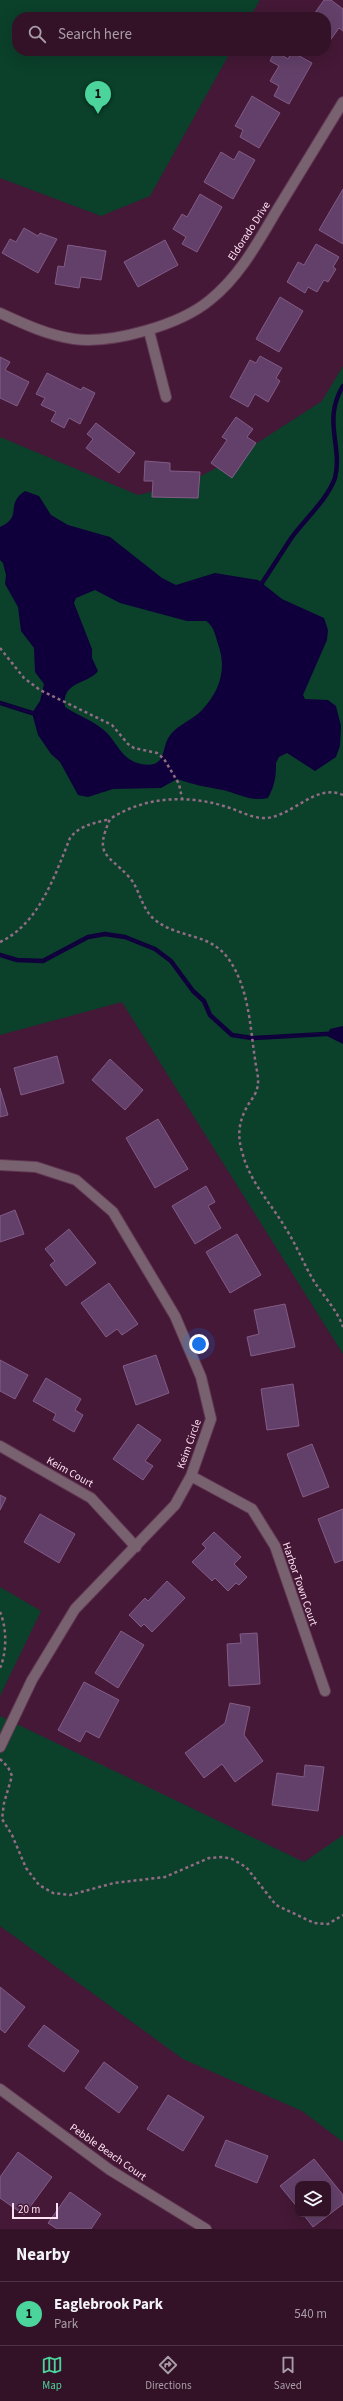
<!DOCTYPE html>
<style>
body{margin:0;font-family:"Source Sans 3",sans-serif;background:#3b1b30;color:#f1f3f6}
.controls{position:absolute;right:12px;bottom:12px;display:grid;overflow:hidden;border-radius:8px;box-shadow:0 4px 16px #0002}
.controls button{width:36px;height:36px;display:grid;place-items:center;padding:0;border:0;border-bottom:1px solid #4e3245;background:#331228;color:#f1f3f6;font:20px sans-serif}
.scale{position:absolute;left:12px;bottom:10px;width:46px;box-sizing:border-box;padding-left:4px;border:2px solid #fee1f2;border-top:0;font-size:11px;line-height:14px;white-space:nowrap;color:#fee1f2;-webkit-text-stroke:3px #441836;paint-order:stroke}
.you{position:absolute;left:199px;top:1344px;width:14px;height:14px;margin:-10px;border:3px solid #fff;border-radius:50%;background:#1a73e8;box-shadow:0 0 0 6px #1a73e833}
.badge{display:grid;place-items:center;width:26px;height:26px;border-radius:50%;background:#4bd49b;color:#111;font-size:13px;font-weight:700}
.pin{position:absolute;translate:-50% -33px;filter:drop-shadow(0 1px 2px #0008)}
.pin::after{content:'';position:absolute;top:21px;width:14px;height:12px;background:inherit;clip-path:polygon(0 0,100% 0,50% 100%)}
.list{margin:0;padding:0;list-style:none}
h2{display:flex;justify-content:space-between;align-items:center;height:52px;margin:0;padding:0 16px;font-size:17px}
h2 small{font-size:13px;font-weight:400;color:#a99ea8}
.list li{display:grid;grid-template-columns:26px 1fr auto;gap:12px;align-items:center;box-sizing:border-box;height:64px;padding:0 16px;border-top:1px solid #4e3245}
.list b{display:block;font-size:15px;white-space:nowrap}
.list p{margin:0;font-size:13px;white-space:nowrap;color:#a99ea8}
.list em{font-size:13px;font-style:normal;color:#a99ea8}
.icon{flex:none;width:22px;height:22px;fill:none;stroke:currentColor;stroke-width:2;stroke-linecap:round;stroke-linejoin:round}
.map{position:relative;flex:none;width:343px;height:2229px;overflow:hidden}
.search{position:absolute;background:#331228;box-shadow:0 4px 16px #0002;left:12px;right:12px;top:12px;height:44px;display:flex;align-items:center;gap:10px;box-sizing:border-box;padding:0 14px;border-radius:16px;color:#a99ea8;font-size:15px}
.sheet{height:116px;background:#331228}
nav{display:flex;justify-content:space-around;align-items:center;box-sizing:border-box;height:56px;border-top:1px solid #4e3245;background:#331228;font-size:11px;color:#a99ea8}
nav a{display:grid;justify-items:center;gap:2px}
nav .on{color:#4bd49b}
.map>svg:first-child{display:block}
.green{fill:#0b402b}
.water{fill:#0f003b;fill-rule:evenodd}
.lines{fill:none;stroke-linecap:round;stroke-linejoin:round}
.stream{stroke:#0f003b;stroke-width:4.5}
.building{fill:#634069;stroke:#825c87}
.minor-casing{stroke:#623854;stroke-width:12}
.path{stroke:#926c84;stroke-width:2.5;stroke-dasharray:3 3;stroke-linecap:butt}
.minor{stroke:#796270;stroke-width:10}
.labels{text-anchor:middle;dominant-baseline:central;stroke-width:3;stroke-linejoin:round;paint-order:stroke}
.street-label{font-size:11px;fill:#fee1f2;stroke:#441836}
</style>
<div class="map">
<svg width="343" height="2229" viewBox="0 0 343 2229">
<rect width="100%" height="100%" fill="#441836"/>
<path class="green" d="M0,0h260l-10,17h-233v34h214l-81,145 -49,20 -101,-38z
M343,366v988l-221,-352 -122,33v-598l138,58 47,-11 41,-21 96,-62z
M0,1587l41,24 -41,85z
M0,1716l304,146 39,-27v307l-41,-31 -119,-52 -183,-133z"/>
<path class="water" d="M25,491l14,5 12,19 17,10 42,12 52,41 14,7 39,-12 43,7 24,19 42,19 4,12 -1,10 -24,55 2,4 23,1 8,6 5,20 -1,20 -4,11 -21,14 -28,-18 -8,4 -3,6c0,14 -1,22 -8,35 -17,4 -29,-4 -45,-8 -17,-3 -29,-5 -46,-11l-16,9 -48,1 -25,8 -10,-2 -18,-33 -9,-8 -13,-19 -6,-22 8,-12 4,-17 -9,-12 -1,-24 -13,-17 -3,-24 -13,-23 1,-9 -3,-12 -3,-3v-33c24,-11 4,-22 25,-36zM95,590l25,13 67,18h19c8,5 9,14 12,23 9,25 2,47 -16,66 -9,10 -23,14 -31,24 -11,12 -2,35 -30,30 -19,-4 -23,-20 -35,-32 -10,-10 -29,-17 -41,-25 -4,-26 24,-23 33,-36l-6,-13v-9l-18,-46 2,-5z
M343,1026v18l-16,-8 3,-7z"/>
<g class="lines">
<path class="stream" d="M262,583c10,-15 20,-31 30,-46 14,-19 35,-37 43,-59 8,-32 -13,-57 8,-92
M0,703l32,10
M0,955l17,5 26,1 45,-24 17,-3 20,3 30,12 16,12 22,30 11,10 6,14 22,20 20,3 91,-5"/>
</g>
<path class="building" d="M324,0h7l12,9v22l-4,-3 -13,18v-29h-14z
M275,51l13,8 4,-7 20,11 -23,41 -15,-8 5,-10 -9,-5 9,-15 -9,-5z
M252,96l28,17 -21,35 -19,-11 3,-7 -8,-4z
M239,151l16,9 -22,39 -29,-17 17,-30 13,8z
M343,189v55l-24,-14z
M200,194l22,13 -25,45 -15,-8 4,-7 -13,-8 9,-15 5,3z
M24,228l14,8 2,-3 17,6 -19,34 -36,-20 8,-14 6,3z
M165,240l13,25 -40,22 -14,-25z
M316,244l23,13 -6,10 3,2 -8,13 -4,-2 -7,12 -9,-5 -3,6 -18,-11 11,-20 6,3z
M68,245l38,6 -5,29 -20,-3 -2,11 -24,-4 3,-18 6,1z
M280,297l23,14 -24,41 -23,-13z
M260,356l22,12 -6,10 4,3 -12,21 -13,-8 -7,13 -18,-10 20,-37 6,3z
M0,357l10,5 -5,8 24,12 -12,24 -17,-8z
M47,373l34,17 2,-3 12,6 -15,31 -11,-6 -5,10 -13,-7 5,-9 -15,-7 4,-7 -9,-4z
M236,417l17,12 -6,8 9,6 -24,35 -21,-15 16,-23 -5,-3z
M96,423l39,30 -16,20 -33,-25 7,-9 -6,-5z
M145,461l25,2v8l30,1 -2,26 -46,-1 1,-16h-9z
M57,1056l7,27 -43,12 -7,-27z
M110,1059l33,31 -18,20 -33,-30z
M0,1088l8,27 -8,2z
M158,1119l30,50 -33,19 -29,-50z
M206,1186l9,16 -7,4 13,22 -26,16 -23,-38z
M15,1210l9,24 -24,8v-26z
M69,1229l27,34 -30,23 -16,-21 5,-4 -10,-12z
M237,1234l24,41 -31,18 -24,-41z
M109,1283l29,41 -16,11 -5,-6 -11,8 -25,-34z
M285,1304l10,43 -44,9 -4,-19 12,-3 -5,-24z
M156,1355l13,38 -33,12 -13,-39z
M0,1360l28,15 -13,24 -15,-8z
M46,1378l35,21 -6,11 8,5 -9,17 -21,-12 3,-6 -23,-13z
M293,1384l6,42 -32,4 -6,-41z
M138,1424l23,16 -16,21 8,5 -10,14 -30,-21z
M312,1444l17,43 -26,10 -16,-43z
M0,1495l6,3 -6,12z
M343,1509v51l-8,3 -17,-44z
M40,1514l35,20 -16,29 -35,-21z
M214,1532l27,25 -7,7 13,13 -8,8 -3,-2 -8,8 -13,-13 -3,3 -20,-19 14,-14 -4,-4z
M167,1581l18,17 -33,34 -8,-8 -3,3 -12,-12 16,-17 3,3z
M121,1631l23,14 -26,43 -23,-15z
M257,1633l3,51 -31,2 -2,-42 14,-1 -1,-9z
M84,1682l35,18 -20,38 -13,-7 -6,11 -22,-12z
M230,1703l20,4 -6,28 19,26 -28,21 -13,-18 -18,14 -19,-25 40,-30z
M305,1765l19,2 -6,44 -46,-6 5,-32 27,4z
M0,1987l25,20 -20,26 -5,-4z
M44,2025l35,26 -15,21 -36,-26z
M104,2062l34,25 -19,26 -34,-25z
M168,2095l36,22 -21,34 -36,-22z
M226,2140l42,16 -11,27 -42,-17z
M18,2152l34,25 -28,38 -24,-17v-21z
M314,2159l29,36v9l-30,23 -10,-13h25v-30h-30v24l-18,-22z
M70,2192l31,22 -10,15h-34l-9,-6z"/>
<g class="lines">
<defs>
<path id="minor" d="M0,313c24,11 47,22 74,26 39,5 106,-14 136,-39 30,-24 48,-58 67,-90 22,-36 44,-72 66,-108
M149,331l17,66
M0,1165l36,2 40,13 37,32 62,104 26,61 10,42 -20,57 -16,29 -100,104 -43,71 -32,67
M0,1446l91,52 45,49
M191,1476l61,33 23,37 50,145
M0,2089l110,81 96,59"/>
</defs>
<use href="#minor" class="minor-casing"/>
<path class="path" d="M0,648l24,30 16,12 72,35 16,19 6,4 23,5 7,6 15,25 3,14
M343,795c-27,-12 -49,20 -76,23 -13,1 -25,-6 -37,-10 -40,-14 -85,-12 -120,11 -16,37 -3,34 19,58 11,12 12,31 25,42 25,21 56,12 76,42 19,29 20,65 25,98 1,10 5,20 2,30 -1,5 -6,11 -9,16 -10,17 -11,32 -5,50 8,29 28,48 43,74 11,17 18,36 29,54 9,13 23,29 28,44
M0,942c39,-18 55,-67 70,-104 11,-14 24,-14 39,-19
M0,1612c7,16 7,40 0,56
M0,1759l8,8 4,9 -8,27 -2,16 10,16 14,33 13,17 14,8 17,2 44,-12 51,-6 44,-19 14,-1 9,2 14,8 30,38 38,18 14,1 15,-9"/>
<use href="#minor" class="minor"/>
</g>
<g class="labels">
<g class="street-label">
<text transform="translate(249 231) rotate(-57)">Eldorado Drive</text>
<text transform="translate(189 1444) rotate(-70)">Keim Circle</text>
<text transform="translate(70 1472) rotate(29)">Keim Court</text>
<text transform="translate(300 1584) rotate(71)">Harbor Town Court</text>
<text transform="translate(108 2152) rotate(35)">Pebble Beach Court</text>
</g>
</g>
</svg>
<div class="controls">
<button><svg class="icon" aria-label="layers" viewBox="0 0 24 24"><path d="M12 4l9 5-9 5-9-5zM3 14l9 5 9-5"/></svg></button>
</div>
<div class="scale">20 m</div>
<div class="you"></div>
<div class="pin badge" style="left:98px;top:114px">1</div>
<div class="search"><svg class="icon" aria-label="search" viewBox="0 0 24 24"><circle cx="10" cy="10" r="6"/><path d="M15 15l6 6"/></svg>Search here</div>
</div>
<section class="sheet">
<h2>Nearby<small></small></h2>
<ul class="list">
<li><span class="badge">1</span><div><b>Eaglebrook Park</b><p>Park</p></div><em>540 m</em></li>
</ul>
</section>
<nav>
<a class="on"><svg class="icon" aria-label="map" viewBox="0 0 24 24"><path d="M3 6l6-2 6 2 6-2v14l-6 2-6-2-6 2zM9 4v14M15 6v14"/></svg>Map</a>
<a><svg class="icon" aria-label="directions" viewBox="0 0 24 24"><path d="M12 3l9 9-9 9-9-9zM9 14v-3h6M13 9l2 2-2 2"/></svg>Directions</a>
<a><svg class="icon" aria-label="saved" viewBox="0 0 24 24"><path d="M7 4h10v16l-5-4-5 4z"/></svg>Saved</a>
</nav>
